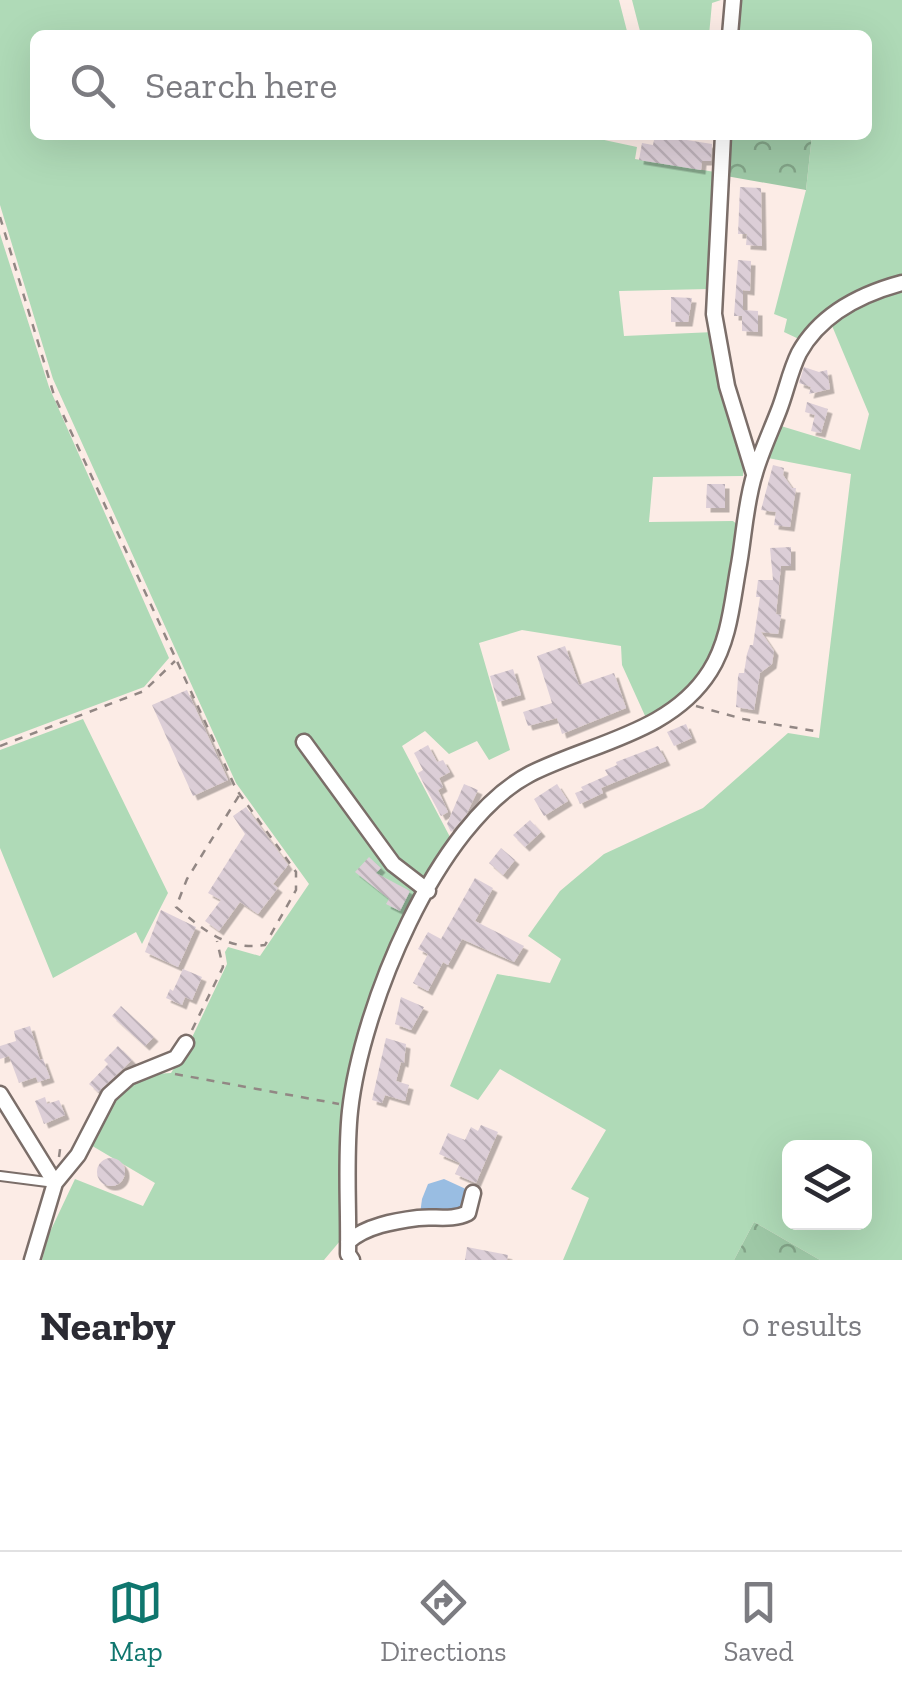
<!DOCTYPE html>
<style>
body{margin:0;font-family:"Zilla Slab",serif;background:#f2f2f3;color:#2b2b33}
.controls{position:absolute;right:30px;bottom:30px;display:grid;overflow:hidden;border-radius:15px;box-shadow:0 10px 40px #0002}
.controls button{width:90px;height:90px;display:grid;place-items:center;padding:0;border:0;border-bottom:2px solid #e1e1e2;background:#fff;color:#2b2b33;font:50px sans-serif}
.list{margin:0;padding:0;list-style:none}
h2{display:flex;justify-content:space-between;align-items:center;height:130px;margin:0;padding:0 40px;font-size:42px}
h2 small{font-size:32px;font-weight:400;color:#7c7c81}
.icon{flex:none;width:55px;height:55px;fill:none;stroke:currentColor;stroke-width:2;stroke-linecap:round;stroke-linejoin:round}
.map{position:relative;flex:none;width:902px;height:1260px;overflow:hidden}
.search{position:absolute;background:#fff;box-shadow:0 10px 40px #0002;left:30px;right:30px;top:30px;height:110px;display:flex;align-items:center;gap:25px;box-sizing:border-box;padding:0 35px;border-radius:15px;color:#7c7c81;font-size:38px}
.sheet{height:290px;background:#fff}
nav{display:flex;justify-content:space-around;align-items:center;box-sizing:border-box;height:140px;border-top:2px solid #e1e1e2;background:#fff;font-size:28px;color:#7c7c81}
nav a{display:grid;justify-items:center;gap:5px}
nav .on{color:#0f766e}
.map>svg:first-child{display:block}
.grass{fill:#afdab7;fill-rule:evenodd}
.forest{fill:url(#forest-crowns)}
.water{fill:#99bde2}
.building{fill:url(#building-back-hatch);filter:url(#shadow)}
.lines{fill:none;stroke-linecap:round;stroke-linejoin:round}
.lane-casing{stroke:#7b6e69;stroke-width:12}
.street-casing{stroke:#7b6e69;stroke-width:19}
.path{stroke:#928784;stroke-width:2.5;stroke-dasharray:8 8;stroke-linecap:butt}
.lane{stroke:#fff;stroke-width:8}
.street{stroke:#fff;stroke-width:14}
</style>
<div class="map">
<svg width="902" height="1260" viewBox="0 0 902 1260">
<defs>
<pattern id="forest-crowns" width="20" height="18" patternUnits="userSpaceOnUse" patternTransform="scale(2.5)"><rect width="20" height="18" fill="#9ec8a6"/><path d="M2 6a3 3 0 1 1 6 0M12 15a3 3 0 1 1 6 0" fill="none" stroke="#82a387"/></pattern>
<pattern id="building-back-hatch" width="6" height="6" patternUnits="userSpaceOnUse" patternTransform="scale(2.5)"><rect width="6" height="6" fill="#dcced7"/><path d="M-1 5l2 2M0 0l6 6M5-1l2 2" fill="none" stroke="#bdb1b9"/></pattern>
<filter id="shadow"><feDropShadow dx="4.5" dy="4.5" stdDeviation="0" flood-color="#0004"/></filter>
</defs>
<rect width="100%" height="100%" fill="#fcece6"/>
<path class="grass" d="M0,0h619l9,35h-593v100h546l56,12 -2,12 80,13 -6,117 -90,2 5,45 90,-4 3,41 27,91 -1,12 -90,1 -4,45 84,-1 6,5c-9,46 -12,112 -37,151 -12,19 -37,30 -56,41l-24,-53 -1,-19 -99,-16 -43,13 31,107 -21,10 -12,-19 -28,13 -24,-23 -23,15 48,91 -60,110 -30,89 -16,67 -2,123 -2,15 -16,19h-282l7,-26 26,-55 68,27 12,-23 -66,-39c22,-45 28,-68 82,-71l16,-25 40,-84 -2,-12 3,-5 32,9 49,-72 -73,-101 -183,-404 -53,-174z
M632,0h89l-9,3 -3,32h-68z
M738,0h164v279l-26,8 -73,54 -19,-9 3,-13 -13,-5 32,-124 6,-55h55v-100h-130z
M0,234l49,153 120,271 -25,29 -144,54z
M902,290v970h-82l-66,-38 -20,38h-171l26,-62 -18,-9 35,-59 -106,-61 -22,31 -28,-14 47,-112 53,9 11,-24 -33,-23 32,-45 44,-37 99,-46 85,-75 31,5 32,-264 -83,-16 13,-32 79,24 9,-36 -39,-93 21,-13zM790,1148h74v74h-74z
M83,719l85,174 -26,51 -6,-12 -83,46 -53,-130v-98z"/>
<path class="forest" d="M729,135h83l-6,55 -80,-14z
M754,1222l66,38h-86z"/>
<path class="water" d="M444,1179l24,11 -4,18 -7,5 -37,1 2,-15 6,-15z"/>
<path class="building" d="M655,135l57,9 -1,17h-9l-1,9 -62,-10 3,-17 11,2z
M740,187l21,1 1,58 -16,-1 1,-11h-9z
M738,260l13,1 -1,30 -7,-1v20l15,1v21l-16,-1v-15h-8z
M671,297l21,1 -4,24h-17z
M804,367l15,5 8,-2 3,19 -21,5 2,-7 -12,-4z
M807,402l21,7 -7,24 -10,-2 4,-16 -10,-3z
M773,465l11,3 -1,7 9,13h4l-6,39 -16,-2 2,-13 -15,-2z
M707,484h18v24h-19z
M791,547v19h-10l-5,48 5,1 -3,19 -17,-2 13,19 -2,13 -12,9 -6,37 -18,-3 2,-30 1,-4h5l3,-19 3,-9h3l7,-48h-4l2,-17h15l-3,-32z
M565,646l14,39 35,-12 12,35 -64,26 -5,-16 -29,8 -5,-14 29,-9 -15,-47z
M513,669l8,26 -23,7 -8,-26z
M187,690l41,90 -35,16 -41,-91z
M686,724l6,14 -18,8 -7,-14z
M428,745l9,17 6,-2 7,12 -11,6 4,9 -5,3 10,22 -7,4 -23,-43 5,-3 -9,-17z
M658,746l8,15 -65,27 2,5 -23,11 -5,-11 8,-3 -2,-3 27,-12 -3,-5 12,-5 -1,-3z
M464,784l14,6 -12,25 -15,17 -4,-8z
M557,784l11,17 -24,15 -10,-17z
M246,807l42,58 -15,19 5,4 -20,26 -18,-12 -21,29 -14,-10 16,-21 -13,-7 37,-59 -12,-18z
M530,820l11,12 -16,15 -12,-12z
M501,848l14,12 -12,15 -14,-12z
M369,857l12,11 -5,5 34,18 -10,20 -14,-7 3,-5 -34,-27z
M475,878l18,10 -18,33 49,25 -10,16 -52,-23 -14,26 -5,-3 -15,29 -15,-8 15,-29 -10,-5 10,-17 13,7z
M161,910l35,17 -18,40 -33,-15z
M183,969l19,8 -10,23 -7,-3 -3,8 -16,-7 4,-9 3,2z
M401,997l23,10 -13,23 -16,-6z
M121,1006l33,31 -9,9 -33,-30z
M30,1026l10,34 3,-1 7,19 -12,4 -2,-5 -17,6 -10,-27 -9,3v-13l16,-5 -2,-10z
M386,1038l20,6 -2,19 -3,-1 -5,19 13,4 -4,16 -20,-6 -3,8 -10,-3z
M118,1046l14,14 -34,32 -9,-8 19,-20 -4,-4z
M45,1097l2,7 12,-4 6,15 -21,9 -9,-23z
M481,1125l17,7 -22,51 -21,-9 5,-11 -21,-9 9,-21 17,7 6,-13 7,4z
M97 1172a14 14 0 1 1 28 0a14 14 0 1 1-28 0Z
M467,1247l41,8 -1,5h-42z"/>
<g class="lines">
<defs>
<path id="lane" d="M0,1176l55,7"/>
<path id="street" d="M730,35l3,-35
M723,135l-9,179 13,72 27,88
M304,742l89,122 35,27
M0,1094l55,89
M348,1242c17,-16 47,-21 70,-24 17,-2 34,3 50,-5l5,-20
M32,1260l23,-77 23,-28 31,-60 20,-18 47,-19 10,-15
M352,1260l-4,-6c1,-48 -3,-96 2,-143 11,-102 86,-288 180,-337 61,-31 141,-41 180,-103 19,-30 22,-67 28,-101 6,-31 7,-66 17,-97 6,-21 16,-42 24,-63 7,-18 11,-39 20,-57 21,-38 62,-59 103,-70"/>
</defs>
<use href="#lane" class="lane-casing"/>
<use href="#street" class="street-casing"/>
<path class="path" d="M0,217l54,178 182,394 60,83v18l-31,55c-38,6 -61,-15 -89,-38l11,-28 53,-85
M696,706l47,13 78,13
M0,746l144,-55 31,-30
M192,1030l31,-63 -6,-26
M175,1074l164,30
M59,1157l2,-15"/>
<use href="#lane" class="lane"/>
<use href="#street" class="street"/>
</g>
</svg>
<div class="controls">
<button><svg class="icon" aria-label="layers" viewBox="0 0 24 24"><path d="M12 4l9 5-9 5-9-5zM3 14l9 5 9-5"/></svg></button>
</div>
<div class="search"><svg class="icon" aria-label="search" viewBox="0 0 24 24"><circle cx="10" cy="10" r="6"/><path d="M15 15l6 6"/></svg>Search here</div>
</div>
<section class="sheet">
<h2>Nearby<small>0 results</small></h2>
<ul class="list">
</ul>
</section>
<nav>
<a class="on"><svg class="icon" aria-label="map" viewBox="0 0 24 24"><path d="M3 6l6-2 6 2 6-2v14l-6 2-6-2-6 2zM9 4v14M15 6v14"/></svg>Map</a>
<a><svg class="icon" aria-label="directions" viewBox="0 0 24 24"><path d="M12 3l9 9-9 9-9-9zM9 14v-3h6M13 9l2 2-2 2"/></svg>Directions</a>
<a><svg class="icon" aria-label="saved" viewBox="0 0 24 24"><path d="M7 4h10v16l-5-4-5 4z"/></svg>Saved</a>
</nav>
